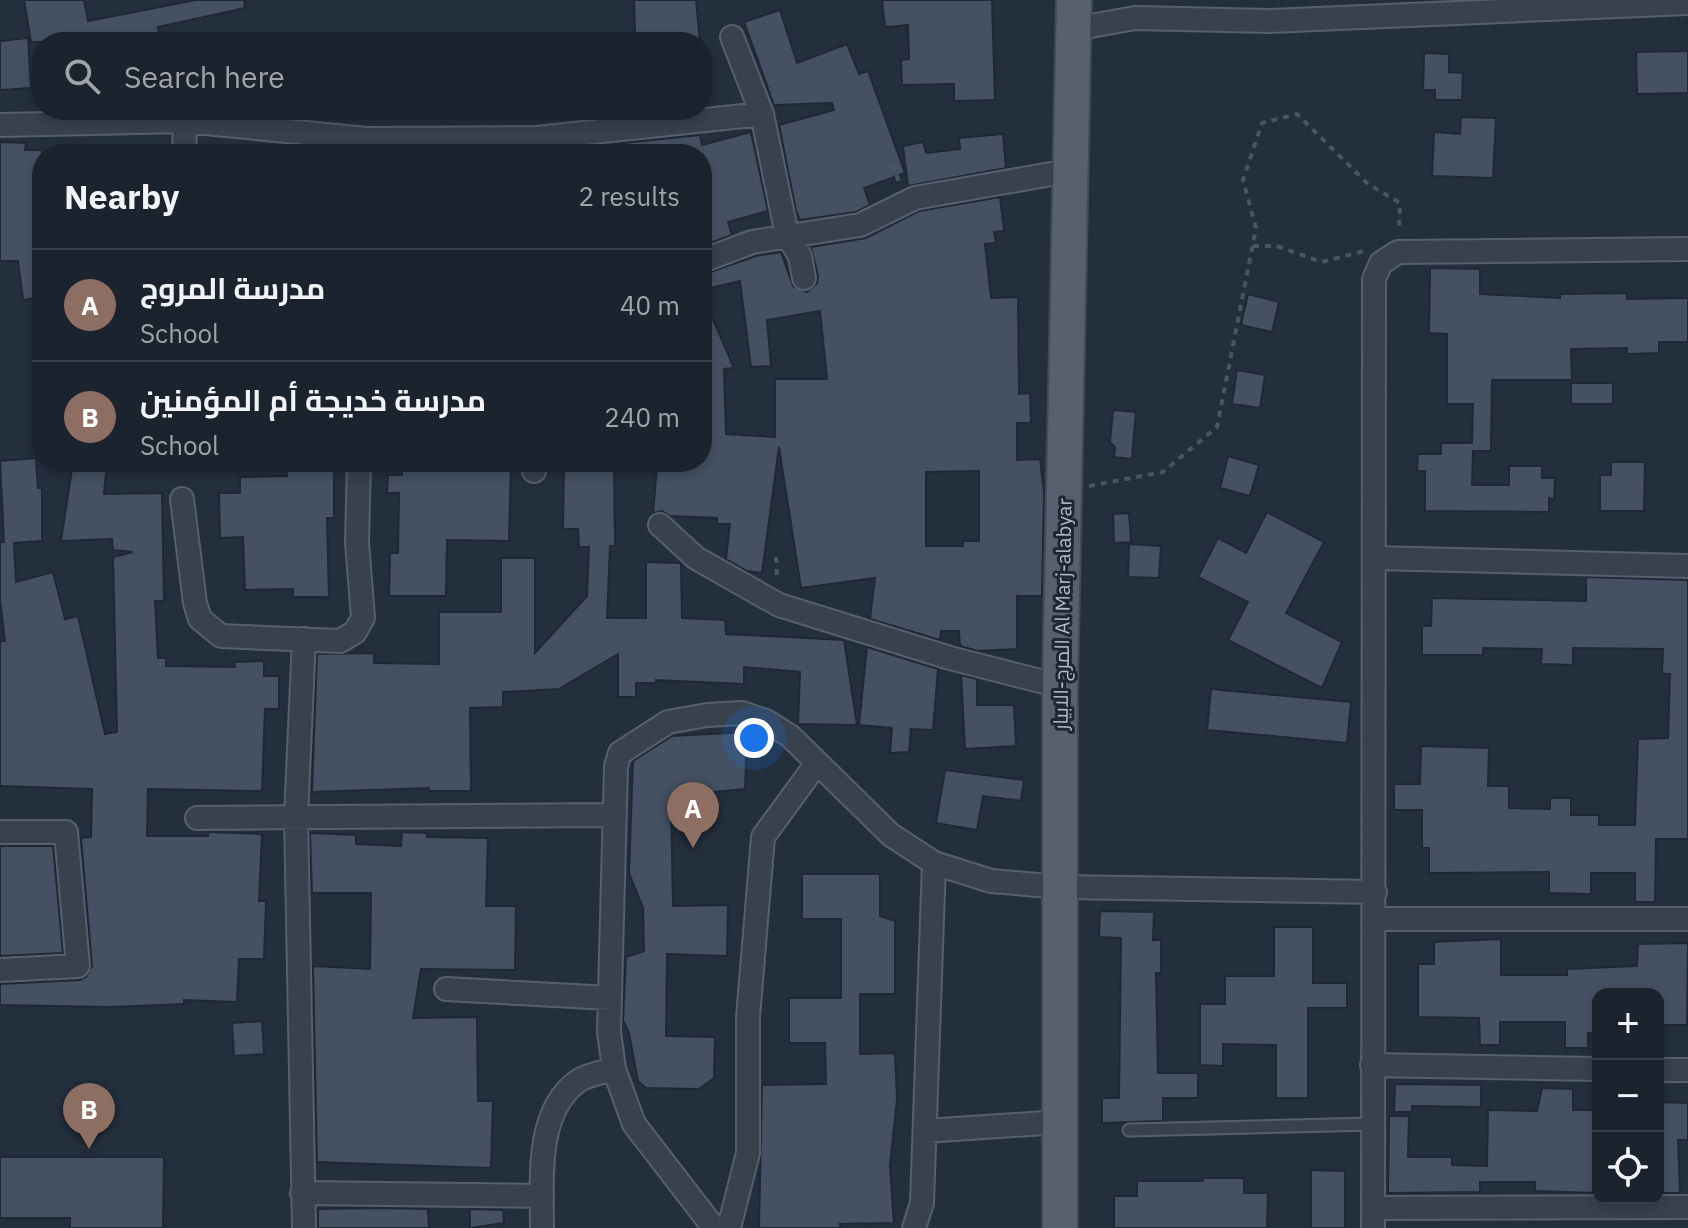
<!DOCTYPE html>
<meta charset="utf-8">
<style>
body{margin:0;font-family:"IBM Plex Sans",Cairo,sans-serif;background:#242b36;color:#f1f3f6}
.controls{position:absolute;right:24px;bottom:24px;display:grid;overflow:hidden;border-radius:16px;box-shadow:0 4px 12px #0003}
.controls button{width:72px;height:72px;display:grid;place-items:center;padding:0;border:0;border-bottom:2px solid #39404a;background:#1b232e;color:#f1f3f6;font:40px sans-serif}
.you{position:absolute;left:754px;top:738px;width:28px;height:28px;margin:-20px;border:6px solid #fff;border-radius:50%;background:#1a73e8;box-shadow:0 0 0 12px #1a73e833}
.badge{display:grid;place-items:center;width:52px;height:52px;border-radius:50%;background:#8ab4f8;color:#fff;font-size:26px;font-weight:700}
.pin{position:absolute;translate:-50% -66px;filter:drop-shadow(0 2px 4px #0008)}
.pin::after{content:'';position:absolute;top:42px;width:28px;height:24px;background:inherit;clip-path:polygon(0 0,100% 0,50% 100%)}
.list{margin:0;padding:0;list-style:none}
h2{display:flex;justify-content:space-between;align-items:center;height:104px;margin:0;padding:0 32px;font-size:34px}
h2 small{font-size:26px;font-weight:400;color:#a0a4aa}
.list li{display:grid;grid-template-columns:52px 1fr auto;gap:24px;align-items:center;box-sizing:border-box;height:112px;padding:0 32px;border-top:2px solid #39404a}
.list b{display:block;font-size:30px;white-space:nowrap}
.list p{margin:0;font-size:26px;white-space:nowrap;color:#a0a4aa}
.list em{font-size:26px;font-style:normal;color:#a0a4aa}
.icon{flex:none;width:44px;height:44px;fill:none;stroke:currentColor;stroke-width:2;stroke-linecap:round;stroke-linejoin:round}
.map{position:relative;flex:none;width:1688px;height:1228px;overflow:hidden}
.search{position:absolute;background:#1b232e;box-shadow:0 4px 12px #0003;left:32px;top:32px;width:680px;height:88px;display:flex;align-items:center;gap:20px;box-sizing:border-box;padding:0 28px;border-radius:32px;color:#a0a4aa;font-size:30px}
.panel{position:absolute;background:#1b232e;box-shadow:0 4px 12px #0003;left:32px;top:144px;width:680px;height:328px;border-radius:32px}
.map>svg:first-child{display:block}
.building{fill:#455162;stroke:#1f2835;stroke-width:2;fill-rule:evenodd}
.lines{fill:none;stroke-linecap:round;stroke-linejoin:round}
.service-casing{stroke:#565f6c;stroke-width:15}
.minor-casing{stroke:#565f6c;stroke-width:26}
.primary-casing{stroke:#414a57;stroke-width:38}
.path{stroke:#44595c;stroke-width:4;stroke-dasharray:6 6;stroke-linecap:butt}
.service{stroke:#38414e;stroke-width:11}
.minor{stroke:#38414e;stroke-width:22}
.primary{stroke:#56606e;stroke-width:34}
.labels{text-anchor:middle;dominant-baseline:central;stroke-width:6;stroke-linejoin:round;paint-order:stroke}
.street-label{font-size:20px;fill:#b4bcc9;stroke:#1d2633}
</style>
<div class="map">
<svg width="1688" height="1228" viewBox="0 0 1688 1228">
<rect width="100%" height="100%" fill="#242f3e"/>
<path class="building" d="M24,0h60l4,21 108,-21h48l1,8 -87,19 2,15h-129z
M634,0h62l4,42h-30l-1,-8 -34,1z
M882,0h110l3,100 -41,1v-17l-52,1 -1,-25 8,-1 -1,-34 -23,2z
M780,10l17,53 50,-19 12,30 9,-3 37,102 -41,15 6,17 -14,7 -56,8 -4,-9 -17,-86 55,-15 -2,-7 -58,2 -30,-83z
M28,38l3,50 -31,2v-49z
M1688,51v42l-51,1 -1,-42z
M1424,53l25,1v18l14,1 -1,27h-27v-10h-12z
M1461,117l35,1 -3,60 -61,-2 2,-44 26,2z
M751,132l17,79 -40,11 4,13 -30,11v-92h-96l-1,-7 18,-4 77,-8 2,10z
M1003,134l3,34 -98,18 -5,-40 20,-4 3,11 34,-4 -1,-11z
M0,142l26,1 -1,7h17v147l-19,3 -5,-39h-18z
M1000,197l4,34 -10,1 2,11 -11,1 6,54 27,-1 1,97 11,-1 1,30h-14v37l23,-1 4,34 -2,103h-25v53l-39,2 -18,-5 -1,-15h-18l-1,9 -70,-21 5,-41 -74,10 -22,-141 -17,126 -15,-2 -21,-12 4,-35h-13v-6l-47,-2 -8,-5 -9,2 4,-46 11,1v-6h34l3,-4 -3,-164 32,74 -10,1 2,65 49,3v-58h52l-7,-68 -53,9 4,46 -20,1 -11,-86 -38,9v-15l54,-19 25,-4 12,34 14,6 10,-9 1,-7 -7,-29 55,-9 53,-27zM979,471v70h-16v5h-37v-74z
M1430,268l50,1v25l80,4v-4l67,-1v6l61,-1v44h-29v11l-33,1 1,-6 -56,1 1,31h-80l-1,71h-18l-1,34h37v-19h33v12h13l-1,22 -5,-2v14l-124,-1v-40h-8l1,-17h23v-11h31l1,-39h-26v-70l-18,-1z
M1248,294l31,8 -7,30 -31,-7z
M1237,370l28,5 -5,33 -28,-4z
M1571,383h42v21h-42z
M1113,410l23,2 -4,47 -18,-2 1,-10 -5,-5z
M1228,456l31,9 -9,31 -30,-8z
M36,458l2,30h4v53l-28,2 2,39 37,-10 12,47 13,-3 27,118 12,-2 -4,-175 20,-5 -20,-2 -1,-11 -51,2 12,-79h34l-3,32 58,-1 2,108h-9l3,57h8v8l69,1 -1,-5 30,-1v15h15v33h-14l-3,82 -114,-2 -1,47h61v-4l54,2 -3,67h7l-2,58h-25l-2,43 -53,-2v4l-74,3 -110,-2v-21l80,-4 6,-3 6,-11 -11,-128 10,-1 1,-48 -92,-3v-145h5l-5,-41v-58h4l-4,-81z
M287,462h47v56h-7l2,79h-36v-8l-48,1 -2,-53 -23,1 -1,-45h21v-16l47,-1z
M402,462h109l-2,79 -62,-1 -1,56h-57l1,-43h8l1,-60h-12l1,-18h14z
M564,462h50l1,84h-5l-3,72h39v-56l35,1 1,55 43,2 1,14 118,6 13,85 -59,-1 2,-52 -56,-5v17l-88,-4v3h-20v14h-18v-43l-59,35 -56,3v15l-33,1 1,83h-42v-3l-117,4 5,-138 57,-1v10l65,1v-52h62v-54h34v95l52,-57 2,-49h-10l-1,-18h-15z
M1611,462h34l-1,49h-44v-36h11z
M1267,512l57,30 -38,71 56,29 -20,46 -94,-48 20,-38 -50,-25 20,-39 28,15z
M1129,513l2,29 -17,1 -1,-29z
M1129,544l32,2 -2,32 -31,-1z
M1586,577l102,3v259h-32l-1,63h-20v-29h-44v21l-42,-1v-21l-120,1v-25h-7v-38h-28v-26h26l1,-38 68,2 -1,38h21v22l41,1v-11h21v17h28v10h36l3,-86 30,-1 2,-64h-8l1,-25 -90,-1v17l-32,-1 1,-15 -59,-1v7h-61v-29h9l1,-28 154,3z
M867,647l71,22 -5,61 -22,-1 -2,23 -19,1 2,-25 -33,-3z
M961,675l16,4v26h37l2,41 -51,3z
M1211,689l140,13 -4,41 -140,-13z
M747,732l-2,57 -74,7 2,110 55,-1 -1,51 -60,-2 -1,82 49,1 -1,41 -15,11 -53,-1 -8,-7 -9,-48 -6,-13 3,-63 18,-6 -1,-43 -14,-35 4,-112 39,-25z
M945,770l79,10 -3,21 -38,-5 -6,34 -41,-7z
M402,832l25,1v4l61,1 -2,68h30l-1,64 -94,-1 -8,49 64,-1 1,84h15l-2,67 -174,-6 -4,-196 57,3 1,-76h-59l-2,-60 46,2v9l45,2z
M0,846h53l10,107 -63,3z
M802,874h78v42l15,5v73h-35v60l35,-1 2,46 -7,67 4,57 -54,1 1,4h-82l3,-143 64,-1 -1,-41h-36v-45h52v-79h-39z
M1100,911l54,1 -1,28h8v33h-5l2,100h40v25h-35v23l-61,2v-25h17l2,-160 -22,-1z
M1274,927h39v56h34v25h-39v90h-32v-53l-53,-1v22l-23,-1v-61h25v-28h49z
M1501,939v36h66v-6l70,-3 1,-22 50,-1 -1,82h-29v-31h-60v39h-10v15h-23v-26h-65v23h-20l-1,-27 -61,-1v-53h16v-22z
M262,1021l2,33 -30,2 -2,-33z
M1395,1084l86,1v22l-69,-1v6h-18z
M1542,1088l31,1v21h25v83l-63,-2v-9h-55v10l-92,1 1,-77h20l-1,41h44v8l35,1 1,-56 49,1z
M1658,1102l30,1v37h-10l2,53h-22z
M0,1157h164l-1,71h-93v-10h-70z
M1311,1170l34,1v57h-34z
M1203,1178h41v15h24l-1,35h-153v-32h23v-15h66z
M383,1208l45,1 1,19h-111v-19z
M470,1209l33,1 1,13 -34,5z"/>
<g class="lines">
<defs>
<path id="service" d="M1129,1130l244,-6"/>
<path id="minor" d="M1074,29l61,-11 135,3 418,-18
M732,37l30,77 25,121 13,21 4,22
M0,125l185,-4 182,18 170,-1 225,-24
M184,154l1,-33
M702,261l50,-19 108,-17 55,-27 153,-27
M534,471v-9
M182,499l13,104 5,16 21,17 119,5 15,-9 8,-14 -6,-76 2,-80
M660,525l36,33 83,47 171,53 110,28
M1376,558l312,8
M197,818l415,-3
M0,832h66l12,134 -78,4
M1375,919h313
M446,989l164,9
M1372,1065l226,4
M1658,1070h30
M925,1131l136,-9
M302,1193l240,3
M1373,1208l315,-1
M304,1228l-8,-412 8,-177
M542,1228c0,-47 -7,-116 36,-147 9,-6 25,-9 36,-12
M714,1228l-80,-104 -20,-55 -5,-37 7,-266 4,-13 48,-31 39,-7 35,-2 24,8 24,15 101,99 43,28 57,18 70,6 314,5
M729,1228l19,-75v-136l15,-180 54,-74
M914,1228l8,-25 12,-340
M1373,1228l1,-949 7,-16 17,-11 290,-3"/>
<path id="primary" d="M1060,1228v-542l14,-686"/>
</defs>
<use href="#service" class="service-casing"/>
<use href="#minor" class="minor-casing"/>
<use href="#primary" class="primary-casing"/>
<path class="path" d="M892,164l8,20
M1253,246h24l45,16 42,-11
M1089,486l74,-14 54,-45 39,-199 -13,-48 19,-57 35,-9 71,70 32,19 -1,28
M776,557l1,22"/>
<use href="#service" class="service"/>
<use href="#minor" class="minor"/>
<use href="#primary" class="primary"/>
</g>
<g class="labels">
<g class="street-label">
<text transform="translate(1062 614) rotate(-89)">المرج-الابيار Al Marj-alabyar</text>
</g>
</g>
</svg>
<div class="controls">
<button>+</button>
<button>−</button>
<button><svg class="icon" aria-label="locate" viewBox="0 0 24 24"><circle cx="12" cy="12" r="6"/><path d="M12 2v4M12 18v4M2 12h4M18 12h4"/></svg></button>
</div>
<div class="you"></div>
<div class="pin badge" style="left:693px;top:848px;background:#8d6e63">A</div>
<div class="pin badge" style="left:89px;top:1149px;background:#8d6e63">B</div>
<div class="search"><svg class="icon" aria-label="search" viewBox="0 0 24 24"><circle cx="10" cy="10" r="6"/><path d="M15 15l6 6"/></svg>Search here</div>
<section class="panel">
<h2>Nearby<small>2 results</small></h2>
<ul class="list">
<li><span class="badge" style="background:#8d6e63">A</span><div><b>مدرسة المروج</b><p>School</p></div><em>40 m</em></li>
<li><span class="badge" style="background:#8d6e63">B</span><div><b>مدرسة خديجة أم المؤمنين</b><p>School</p></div><em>240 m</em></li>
</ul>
</section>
</div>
